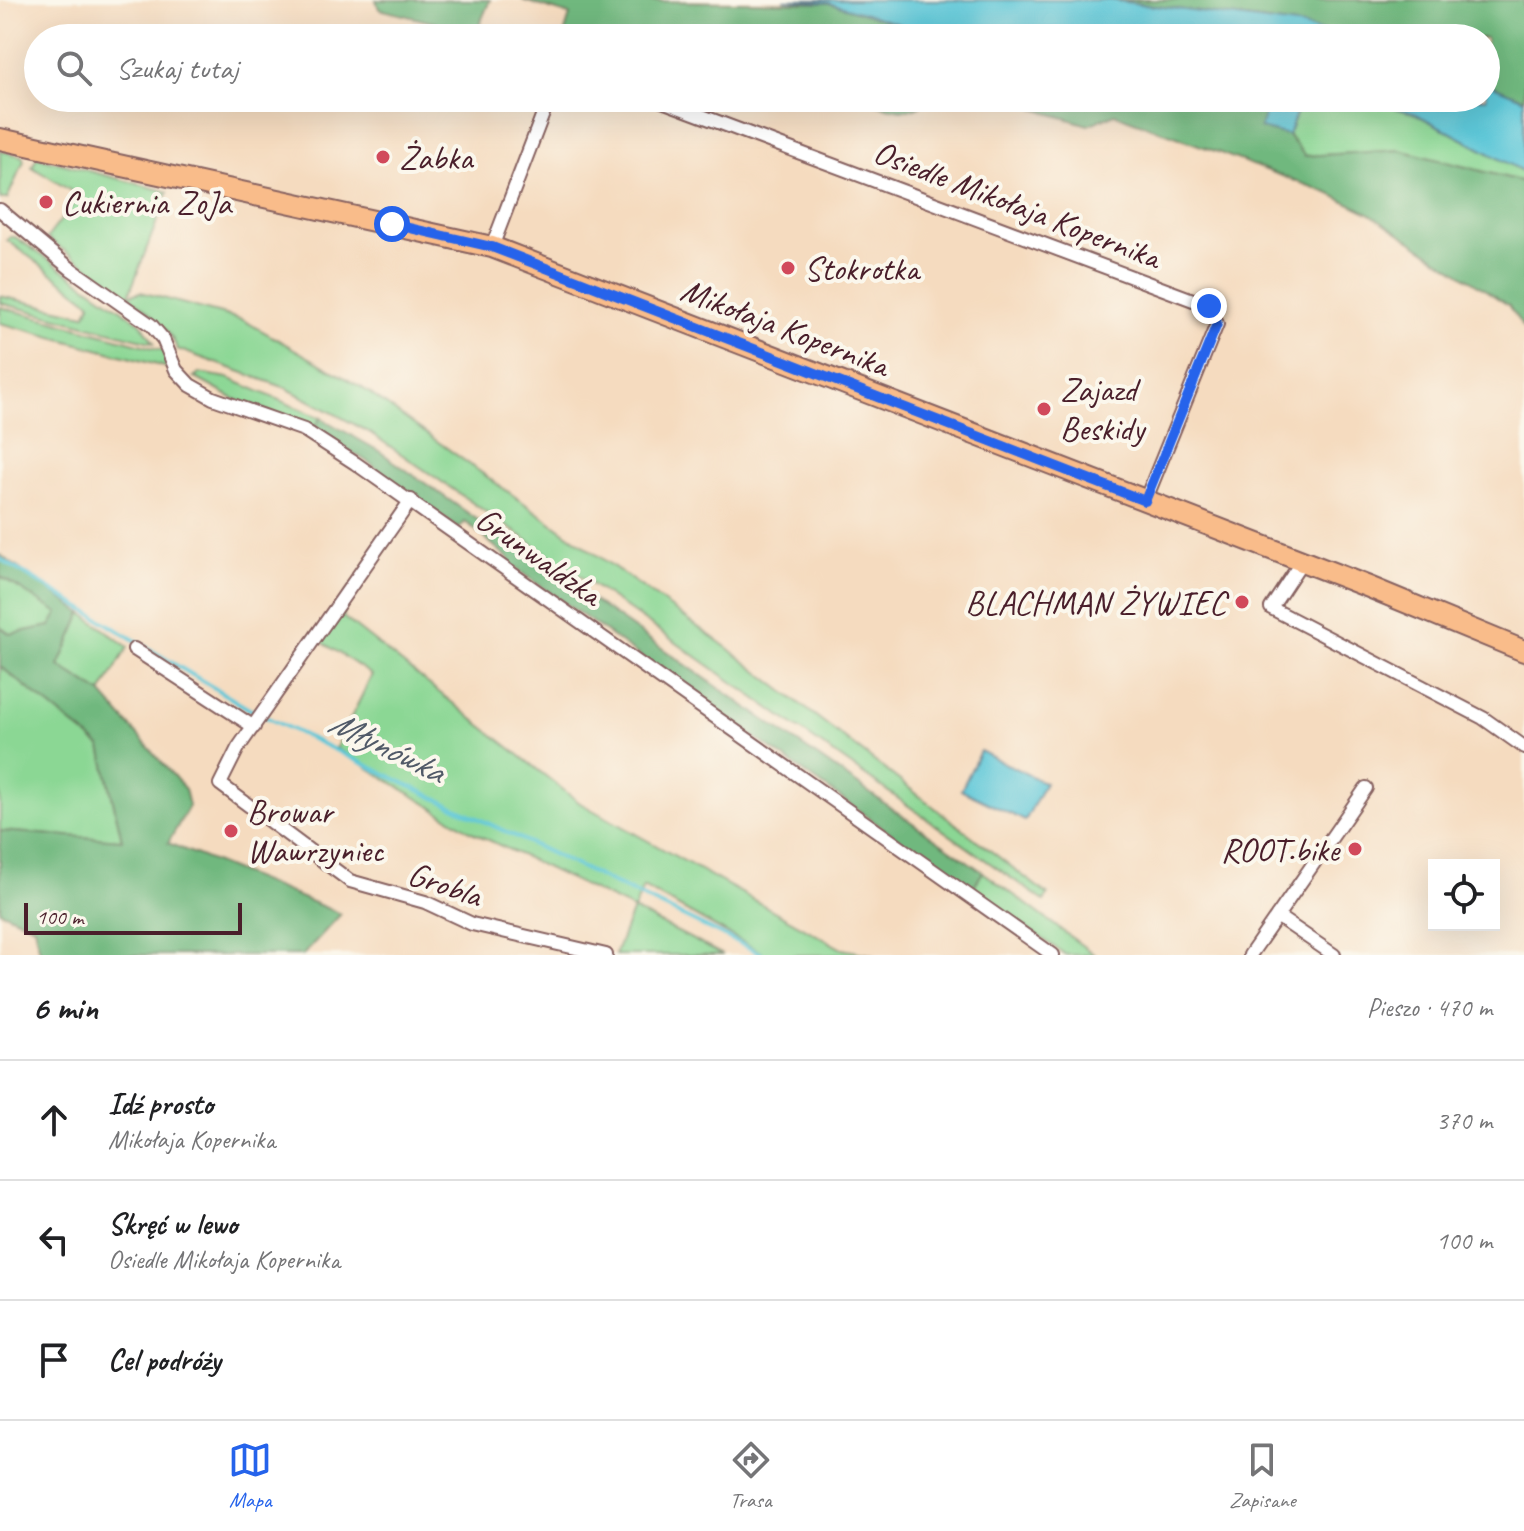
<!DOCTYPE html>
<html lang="pl">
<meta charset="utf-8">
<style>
body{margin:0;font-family:Caveat,sans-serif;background:#f2f2f2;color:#202124}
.controls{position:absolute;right:24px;bottom:24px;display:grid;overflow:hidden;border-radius:0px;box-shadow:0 8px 32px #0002}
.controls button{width:72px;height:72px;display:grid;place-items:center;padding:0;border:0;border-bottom:2px solid #e0e0e0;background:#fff;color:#202124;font:40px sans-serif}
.scale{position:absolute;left:24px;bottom:20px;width:218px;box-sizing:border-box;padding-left:8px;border:4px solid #4a1f2b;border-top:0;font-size:22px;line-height:28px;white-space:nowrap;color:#4a1f2b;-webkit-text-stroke:6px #fbf7ec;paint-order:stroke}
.stop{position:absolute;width:24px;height:24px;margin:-18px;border:6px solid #2563eb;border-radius:50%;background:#fff}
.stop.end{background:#2563eb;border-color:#fff;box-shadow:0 2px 8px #0008}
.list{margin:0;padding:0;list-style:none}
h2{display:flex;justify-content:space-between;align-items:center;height:104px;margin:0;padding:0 32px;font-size:34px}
h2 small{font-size:26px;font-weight:400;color:#757577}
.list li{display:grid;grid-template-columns:52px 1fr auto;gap:24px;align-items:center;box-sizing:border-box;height:120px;padding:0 32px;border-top:2px solid #e0e0e0}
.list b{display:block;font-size:30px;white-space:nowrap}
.list p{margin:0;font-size:26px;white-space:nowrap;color:#757577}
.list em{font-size:26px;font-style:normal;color:#757577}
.icon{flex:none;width:44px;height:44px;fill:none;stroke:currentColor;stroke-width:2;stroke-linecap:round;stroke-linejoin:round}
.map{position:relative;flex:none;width:1524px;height:955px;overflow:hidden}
.search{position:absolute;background:#fff;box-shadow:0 8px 32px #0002;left:24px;right:24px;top:24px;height:88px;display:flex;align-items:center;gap:20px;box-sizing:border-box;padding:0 28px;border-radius:44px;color:#757577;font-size:30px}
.sheet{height:464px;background:#fff}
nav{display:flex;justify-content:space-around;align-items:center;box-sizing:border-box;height:112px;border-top:2px solid #e0e0e0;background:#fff;font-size:22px;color:#757577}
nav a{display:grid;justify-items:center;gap:4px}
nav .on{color:#2563eb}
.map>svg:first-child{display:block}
.green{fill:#8bd794;stroke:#6a7b60;stroke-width:2}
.forest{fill:#70b87e;stroke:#5d6c54;stroke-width:2}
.water{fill:#5dc7d8;stroke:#547382;stroke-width:2}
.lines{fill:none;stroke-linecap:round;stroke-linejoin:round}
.stream{stroke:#5dc7d8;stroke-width:4}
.street-casing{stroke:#86615f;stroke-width:16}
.primary-casing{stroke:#86615f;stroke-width:24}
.street{stroke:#fff;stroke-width:12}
.primary{stroke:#f9bc8a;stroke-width:20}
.route{stroke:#2563eb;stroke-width:10}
.poi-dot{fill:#d1495b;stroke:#fbf7ec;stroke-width:3}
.labels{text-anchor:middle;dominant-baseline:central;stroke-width:8;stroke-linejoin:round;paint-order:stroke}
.poi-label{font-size:34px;fill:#4a1f2b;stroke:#fbf7ec;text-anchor:start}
.street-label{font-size:34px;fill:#4a1f2b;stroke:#fbf7ec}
.water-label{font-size:36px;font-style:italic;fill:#515a68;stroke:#fbf7ec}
</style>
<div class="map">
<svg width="1524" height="955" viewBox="0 0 1524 955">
<rect width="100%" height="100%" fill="#fbf7ec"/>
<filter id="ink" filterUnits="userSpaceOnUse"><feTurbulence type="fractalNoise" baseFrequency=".0125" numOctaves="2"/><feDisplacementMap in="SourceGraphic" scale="16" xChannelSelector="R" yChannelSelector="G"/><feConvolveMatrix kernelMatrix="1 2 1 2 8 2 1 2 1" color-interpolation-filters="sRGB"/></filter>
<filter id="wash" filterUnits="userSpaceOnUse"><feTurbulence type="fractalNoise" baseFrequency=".006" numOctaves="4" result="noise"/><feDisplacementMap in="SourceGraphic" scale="32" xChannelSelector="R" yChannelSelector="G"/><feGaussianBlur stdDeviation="1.8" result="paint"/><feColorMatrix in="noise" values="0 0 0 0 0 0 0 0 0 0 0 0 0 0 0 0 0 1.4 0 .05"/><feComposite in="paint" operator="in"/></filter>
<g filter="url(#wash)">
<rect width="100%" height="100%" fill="#f5dbbf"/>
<path class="green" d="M1314,98h47l55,16 108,58v10l-124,-32 -95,6 -17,-21 11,-29z
M0,151l22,5 2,5 -17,38h-7z
M37,157l131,35 -39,103 12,-3 102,28 118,67 361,257 326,251 -4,6 -393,-276 -282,-193 -83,-44 -109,-39c-11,-36 -98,-86 -130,-111l32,-42 -47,-29z
M10,237h5l126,86 13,20 -154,-40v-7l85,19 6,-12 -84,-63z
M0,307l169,45 7,18 -176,-47z
M199,373l29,5 93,40 -8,10 -81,-30 -38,-21z
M0,576l58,37 -7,13 -41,8 -10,-7z
M353,583l-10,34 237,186 262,146 31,6h-107l-123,-68 -9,23 89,45h-108l18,-46 -161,-77 -136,-84 36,-73 -56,-37z
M82,613l46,34 -27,46 -42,-27z
M0,666l101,81 21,93 -122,-9z
M983,872l112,83h-29l-95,-65z"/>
<path class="forest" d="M376,0h114l-14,33 -97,-24z
M522,0l307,3 116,35h-382l7,-23z
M1111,0h413v99l-38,-16v-45h-141l-42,-12z
M860,98h69c-18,22 -47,8 -69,0z
M1025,98h245l-9,30 27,7 17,21 95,-6 124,32v147l-16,-24 -139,-92 -41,-20 -213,-79 -27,11 -53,-16z
M321,418l58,33 604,421 -12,18 -463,-327 2,-4c-16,-12 -28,-25 -45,-37l-6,7 -88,-65 -58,-36z
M0,555l82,58 -23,53 42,27 84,96 4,17 -21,37 173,71 -38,41h-262l-7,-28 -34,-16v-80l122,9 -21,-93 -101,-81v-39l10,7 40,-8 8,-13 -58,-37z"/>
<path class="water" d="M784,0h327l193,26 41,12h-400l-116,-35z
M1486,83l38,16v73l-108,-58 -55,-16h125z
M1270,98h44l-15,8 -11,29 -28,-7z
M980,751l65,32 -20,38 -64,-31z"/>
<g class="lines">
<path class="stream" d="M0,559l249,150 515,246"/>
</g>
</g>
<g filter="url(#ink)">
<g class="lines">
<defs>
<path id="street" d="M654,98l555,208 8,18 -72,177
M0,210l71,59 80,56 12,14 13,31 14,15 23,13 91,32 51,33 698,492
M492,247l57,-149
M411,500l-173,248 -18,36 130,97 75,21 47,22 134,31
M1302,561l-31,47 212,110 41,29
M134,649l120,78
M1277,916l57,39
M1250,955l116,-167"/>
<path id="primary" d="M0,139l492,108 877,340 155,64"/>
</defs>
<use href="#street" class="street-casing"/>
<use href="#primary" class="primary-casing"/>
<use href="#street" class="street"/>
<use href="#primary" class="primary"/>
</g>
</g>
<g class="lines" filter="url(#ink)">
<path class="route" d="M392,224l100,23 653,254 72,-177 -8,-18"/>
</g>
<g class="poi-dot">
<circle cx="383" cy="157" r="8"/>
<circle cx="46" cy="202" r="8"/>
<circle cx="788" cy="268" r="8"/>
<circle cx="1044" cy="409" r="8"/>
<circle cx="1242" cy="602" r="8"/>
<circle cx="231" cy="831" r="8"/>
<circle cx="1355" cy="849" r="8"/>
</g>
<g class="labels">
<g class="poi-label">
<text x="399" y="157">Żabka</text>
<text x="62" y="202">Cukiernia ZoJa</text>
<text x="804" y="268">Stokrotka</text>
<text x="1060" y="389">Zajazd<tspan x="1060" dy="39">Beskidy</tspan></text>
<text x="1226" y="602" text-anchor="end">BLACHMAN ŻYWIEC</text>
<text x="247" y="811">Browar<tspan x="247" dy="39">Wawrzyniec</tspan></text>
<text x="1339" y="849" text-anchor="end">ROOT.bike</text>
</g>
<g class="street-label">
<text transform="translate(1017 204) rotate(21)">Osiedle Mikołaja Kopernika</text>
<text transform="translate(785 327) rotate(21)">Mikołaja Kopernika</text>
<text transform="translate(539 556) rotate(35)">Grunwaldzka</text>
<text transform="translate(445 884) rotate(19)">Grobla</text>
</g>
<g class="water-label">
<text transform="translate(387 746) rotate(26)">Młynówka</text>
</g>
</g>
</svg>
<div class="controls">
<button><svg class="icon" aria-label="locate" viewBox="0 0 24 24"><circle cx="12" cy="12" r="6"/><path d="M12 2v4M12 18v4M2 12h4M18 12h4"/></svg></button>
</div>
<div class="scale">100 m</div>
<div class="stop" style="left:392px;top:224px"></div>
<div class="stop end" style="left:1209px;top:306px"></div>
<div class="search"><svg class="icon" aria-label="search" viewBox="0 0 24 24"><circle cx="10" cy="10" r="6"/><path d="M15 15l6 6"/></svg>Szukaj tutaj</div>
</div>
<section class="sheet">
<h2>6 min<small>Pieszo · 470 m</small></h2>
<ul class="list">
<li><svg class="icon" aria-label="ahead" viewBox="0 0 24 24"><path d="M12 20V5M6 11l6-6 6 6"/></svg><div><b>Idź prosto</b><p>Mikołaja Kopernika</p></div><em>370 m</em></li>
<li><svg class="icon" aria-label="left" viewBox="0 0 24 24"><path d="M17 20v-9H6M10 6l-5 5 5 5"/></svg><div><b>Skręć w lewo</b><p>Osiedle Mikołaja Kopernika</p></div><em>100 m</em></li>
<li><svg class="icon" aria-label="arrive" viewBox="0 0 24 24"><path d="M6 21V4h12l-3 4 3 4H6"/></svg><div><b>Cel podróży</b></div></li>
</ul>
</section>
<nav>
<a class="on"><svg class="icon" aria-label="map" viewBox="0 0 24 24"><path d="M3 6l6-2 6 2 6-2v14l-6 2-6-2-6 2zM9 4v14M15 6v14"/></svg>Mapa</a>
<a><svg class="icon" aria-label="directions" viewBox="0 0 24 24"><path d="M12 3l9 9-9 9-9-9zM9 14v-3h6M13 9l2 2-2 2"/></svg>Trasa</a>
<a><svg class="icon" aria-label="saved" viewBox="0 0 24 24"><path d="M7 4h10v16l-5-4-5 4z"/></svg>Zapisane</a>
</nav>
